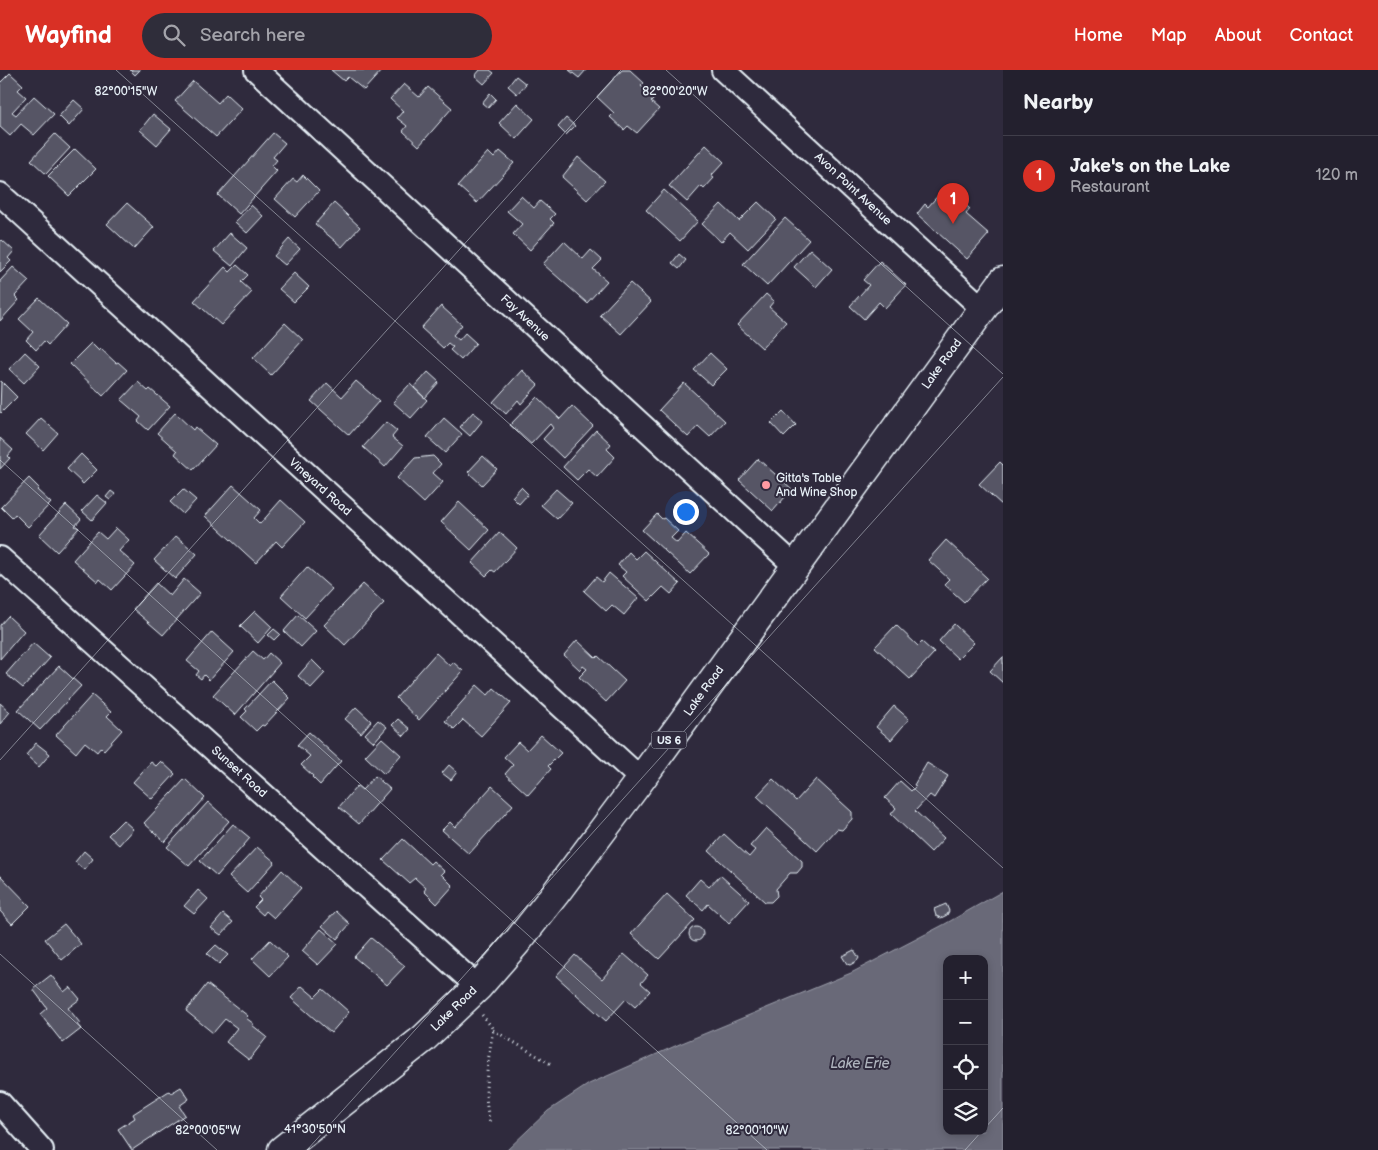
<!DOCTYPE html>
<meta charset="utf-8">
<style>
body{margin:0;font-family:"Balsamiq Sans",sans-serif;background:#2f2d3a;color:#f1f3f6}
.controls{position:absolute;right:15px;bottom:15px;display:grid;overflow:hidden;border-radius:10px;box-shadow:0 2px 8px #0003}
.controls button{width:45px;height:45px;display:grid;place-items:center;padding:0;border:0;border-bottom:1px solid #403e4a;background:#23202e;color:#f1f3f6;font:25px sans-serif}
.you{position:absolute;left:685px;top:441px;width:18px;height:18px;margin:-12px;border:4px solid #fff;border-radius:50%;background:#1a73e8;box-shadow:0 0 0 8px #1a73e833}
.badge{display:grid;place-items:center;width:32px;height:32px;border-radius:50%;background:#d93025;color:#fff;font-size:16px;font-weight:700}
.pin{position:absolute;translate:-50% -41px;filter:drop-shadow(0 1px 2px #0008)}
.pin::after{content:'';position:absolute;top:26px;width:18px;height:15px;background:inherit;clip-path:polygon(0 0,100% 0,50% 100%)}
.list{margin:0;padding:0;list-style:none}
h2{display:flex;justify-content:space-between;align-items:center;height:65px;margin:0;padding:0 20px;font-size:21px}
h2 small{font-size:16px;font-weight:400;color:#a3a3aa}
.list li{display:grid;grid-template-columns:32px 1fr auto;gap:15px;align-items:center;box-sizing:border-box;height:80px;padding:0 20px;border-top:1px solid #403e4a}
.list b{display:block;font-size:19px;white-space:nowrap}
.list p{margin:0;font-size:16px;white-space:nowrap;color:#a3a3aa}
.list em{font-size:16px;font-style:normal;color:#a3a3aa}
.icon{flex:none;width:28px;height:28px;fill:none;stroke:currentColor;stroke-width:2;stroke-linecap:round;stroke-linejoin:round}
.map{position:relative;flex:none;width:1003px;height:1080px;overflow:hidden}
header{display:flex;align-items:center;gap:30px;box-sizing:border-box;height:70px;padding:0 25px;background:#d93025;color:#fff}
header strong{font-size:24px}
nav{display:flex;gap:28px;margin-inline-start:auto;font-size:18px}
.search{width:350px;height:45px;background:#2f2d3a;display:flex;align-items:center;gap:12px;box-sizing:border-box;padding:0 18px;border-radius:28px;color:#a3a3aa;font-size:19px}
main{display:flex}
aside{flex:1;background:#23202e}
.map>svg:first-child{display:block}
.water{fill:#696978;stroke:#9c9fab;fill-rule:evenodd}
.building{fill:#575565;stroke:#e8f1f8}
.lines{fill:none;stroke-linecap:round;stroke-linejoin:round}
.minor-casing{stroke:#e8f1f8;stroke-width:26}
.primary-casing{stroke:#e8f1f8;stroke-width:31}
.path{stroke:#e8f1f8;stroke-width:3;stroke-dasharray:1 4;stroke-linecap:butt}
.minor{stroke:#2f2a3d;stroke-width:22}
.primary{stroke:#2f2a3d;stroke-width:28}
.ticks{fill:none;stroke:#e8f1f8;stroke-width:1;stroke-opacity:0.45}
.poi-dot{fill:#ff9aa2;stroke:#2f2a3d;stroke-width:2}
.labels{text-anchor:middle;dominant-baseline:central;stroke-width:4;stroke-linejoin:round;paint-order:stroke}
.shield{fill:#2f2a3d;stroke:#b0b5c0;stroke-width:1}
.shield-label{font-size:11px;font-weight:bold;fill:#e8f1f8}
.street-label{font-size:12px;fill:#e8f1f8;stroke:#2f2a3d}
.poi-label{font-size:12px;fill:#e8f1f8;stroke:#2f2a3d;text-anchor:start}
.water-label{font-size:14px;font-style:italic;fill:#afb4be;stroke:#2f2a3d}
.ticks-label{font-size:12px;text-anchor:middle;fill:#e8f1f8;stroke:#2f2a3d;stroke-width:4;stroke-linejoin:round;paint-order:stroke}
</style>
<header>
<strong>Wayfind</strong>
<div class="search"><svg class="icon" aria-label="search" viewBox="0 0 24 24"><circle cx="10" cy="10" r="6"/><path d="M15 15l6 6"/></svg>Search here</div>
<nav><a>Home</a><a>Map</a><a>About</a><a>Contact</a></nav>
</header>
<main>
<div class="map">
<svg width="1003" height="1080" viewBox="0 0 1003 1080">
<rect width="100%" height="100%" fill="#2f2a3d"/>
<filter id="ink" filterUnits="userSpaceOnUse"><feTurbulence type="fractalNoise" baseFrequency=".02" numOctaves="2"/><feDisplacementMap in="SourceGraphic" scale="10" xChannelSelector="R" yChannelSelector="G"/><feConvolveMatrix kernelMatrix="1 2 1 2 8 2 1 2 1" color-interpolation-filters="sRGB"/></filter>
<g filter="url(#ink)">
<path class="water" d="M1003,821v259h-496l41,-39 41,-27 93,-41 169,-70 94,-49zM947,889h37v172h-37z"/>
<path class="building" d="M130,0h10l-5,5z
M331,0h51l-18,20 -16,-13 -4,4z
M480,0h10l4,3 -10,11 -9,-8z
M569,0h17l-7,8z
M622,0h8l14,13 -3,3 13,13 -3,3 8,7 -22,24 -9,-7 -4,4 -14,-13 4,-4 -17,-16z
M10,3l13,12 -5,5 8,7 -14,15 4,3 18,-19 20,18 -20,21 -13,-11 -11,12 -10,-9v-44z
M516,6l10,8 -9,10 -9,-8z
M193,11l25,22 8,-9 16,15 -26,28 -41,-36z
M404,14l15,13 9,-10 24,21 -33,38 -16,-15 4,-5 -10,-8 6,-7 -13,-12z
M490,23l6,6 -8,9 -6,-5z
M74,30l10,9 -15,17 -10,-10z
M517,33l17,16 -18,20 -17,-16z
M153,44l18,15 -14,16 -17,-15z
M566,48l9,8 -9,9 -8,-8z
M273,63l12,10 -12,14 4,3 -5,6 5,5 -38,43 -21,-19z
M55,64l15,14 -24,26 -15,-14z
M706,75l18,17 -13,14 3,2 -10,11 -3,-3 -14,16 -18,-16z
M75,79l21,20 -27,27 -21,-20z
M500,81l14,12 -37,40 -19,-17 30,-34 6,6z
M578,87l27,24 -18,19 -25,-23z
M303,105l16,16 -24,26 -20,-18 18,-20 4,3z
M664,120l34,31 -18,20 -34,-31z
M941,122l10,9 5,-5 14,13 -4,5 23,20 -22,25 -50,-45 8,-10 3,3z
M521,126l13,12 6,-7 15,13 -5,5 4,4 -24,27 -17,-16 9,-10 -15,-13z
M758,132l18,17 -28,30 -18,-17 -9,10 -19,-18 19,-20 18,17z
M127,133l27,24 -20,22 -27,-25z
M334,133l26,24 -18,20 -27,-23z
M251,135l12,11 -16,17 -12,-11z
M785,148l24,22 -42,46 -24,-22z
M230,163l17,15 -15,18 -18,-15z
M289,169l11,10 -15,16 -11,-9z
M2,170l12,11 -6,7 3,3 -11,11v-30z
M564,171l19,18 8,-9 11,10 -9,9 14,12 -20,22 -44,-39z
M810,179l22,20 -16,18 -22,-20z
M679,184l7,6 -7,9 -7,-6z
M880,191l26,24 -21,23 -6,-6 -15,17 -14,-13 19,-21 -6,-5z
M237,195l11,10 -7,7 11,10 -31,33 -27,-24 31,-34 5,5z
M13,197l16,14 -14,15 4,4 -19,21v-40z
M294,203l15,14 -15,15 -15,-13z
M630,213l21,19 -30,32 -21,-19z
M766,224l8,7 -5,6 17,15 -24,26 -25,-23z
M39,228l28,26 -19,21 -4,-4 -8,9 -10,-10 7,-8 -14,-13z
M441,236l21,19 -9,10 6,5 6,-7 11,10 -15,17 -11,-10 3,-3 -5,-4 -5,5 -22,-20z
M285,253l18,17 -32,35 -18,-17z
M91,273l8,8 2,-2 15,14 2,-1 9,8 -24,26 -33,-32z
M25,282l15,14 -16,17 -15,-14z
M710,283l17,16 -16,16 -17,-15z
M522,300l16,15 -17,19 -3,-4 -12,14 -13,-12z
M428,302l11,10 -14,16 -11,-10z
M1,311l16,16 -16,16 -1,-1z
M356,311l23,20 -30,34 -38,-34 16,-18 15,14z
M138,312l10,9 2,-2 20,17 -22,24 -10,-9 3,-4 -20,-17z
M684,313l41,38 -15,16 -12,-11 -10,11 -29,-27z
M410,314l17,16 -16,18 -18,-16z
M537,327l23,22 12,-13 21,20 -30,32 -20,-19 10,-11 -3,-4 -19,20 -21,-19z
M783,341l13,14 -12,12 -13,-14z
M473,342l10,8 -13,16 -10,-9z
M175,343l18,17 2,-3 21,18 -23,25 -18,-16 2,-3 -20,-18z
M41,348l17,15 -15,17 -17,-16z
M444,348l18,16 -17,19 -18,-16z
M386,352l11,9 -5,6 11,9 -18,21 -22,-20z
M596,360l15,14 -4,5 8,8 -18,20 -9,-8 -11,11 -14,-13z
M0,368l13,12 -5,6 2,2 -10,11z
M81,384l16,16 -14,14 -16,-15z
M433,386l8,8 -8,9 10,9 -19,21 -27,-25 18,-20z
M483,386l14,13 -15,16 -14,-13z
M758,389l34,30 -19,22 -34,-31z
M1000,392l3,3v41l-24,-22z
M29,408l10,10 -2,2 14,13 -23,24 -13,-13 -3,4 -11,-11z
M233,415l28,25 -7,8 6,6 21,-24 24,22 -23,25 -6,-6 -20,22 -51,-47z
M521,417l7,7 -9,10 -7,-7z
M183,419l13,11 -13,14 -13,-12z
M556,419l16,14 -15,16 -16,-14z
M111,421l4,3 -5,6 -4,-3z
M97,425l10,8 -15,17 -10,-9z
M459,432l30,28 -18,20 -30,-28z
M66,435l15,14 -6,7 4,2 -22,24 -18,-17z
M657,444l5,5 2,-1 14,13 -7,7 6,5 9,-10 23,21 -19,20 -48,-44z
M116,458l13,12 -10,11 16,14 -23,25 -12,-11 -2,3 -25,-22 25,-28 8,7z
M500,462l17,16 -22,24 -3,-2 -6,6 -14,-13z
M176,466l21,18 -22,25 -21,-19z
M946,470l41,38 -23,24 -20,-18 5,-5 -21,-19z
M644,481l36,33 -9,10 -8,-7 -14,14 -27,-25 4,-4 -8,-7 11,-13 7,7z
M307,497l25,22 -27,29 -24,-22z
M609,503l29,25 -14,17 -12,-10 -6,6 -22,-20 12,-14 6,5z
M184,509l16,14 -37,42 -30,-26 23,-26 14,13z
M363,514l21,19 -39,42 -21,-20z
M255,541l17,16 -14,16 -18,-17z
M298,545l18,16 -15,16 -17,-16z
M8,546l16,15 -24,28v-34z
M954,554l20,19 -16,16 -19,-18z
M896,555l22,21 4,-4 12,11 -24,26 -35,-32z
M274,559l6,5 -6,6 -6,-5z
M212,562l22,20 -25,28 -5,-5 -3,4 -5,-4 3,-4 -12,-10z
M577,570l19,18 2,-2 27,25 -19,21 -27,-25 8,-8 -4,-3 -3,4 -16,-15z
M33,573l17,15 -27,30 -17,-14z
M253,581l10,9 6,-7 11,10 -45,52 -22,-20z
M436,583l14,13 3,-4 10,9 -44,49 -23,-22z
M1003,587v26l-13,-12z
M312,590l13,13 -14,15 -13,-12z
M59,596l22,20 -41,44 -22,-20z
M272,610l18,18 -26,28 -2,-1 -6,6 -15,-14 6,-6 -2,-2z
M477,615l11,10 6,-7 17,15 -30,33 -18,-16 -9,9 -9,-8z
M92,625l19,17 -4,4 15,14 -18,20 -3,-3 -4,5 -12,-10 -9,11 -20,-18z
M0,633l10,9 -10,12z
M894,636l15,13 -18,21 -15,-13z
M356,637l15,14 -10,12 -16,-14z
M398,649l12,10 -6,7 -12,-11z
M378,650l9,7 -13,15 -9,-8z
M309,662l32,29 -21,24 -8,-8 1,-1 -12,-11 9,-9 -13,-11z
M541,665l20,18 -13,13 3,3 -23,26 -23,-21 8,-9 -9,-8 14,-15 9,8z
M382,668l19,17 -17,19 -19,-18z
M36,673l14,11 -11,13 -13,-12z
M161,691l14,13 -23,25 -19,-17 18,-20 5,4z
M927,693l21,13 -14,22 -4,-3 -15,16 29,27 -13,14 -40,-38 5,-6 -11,-10 15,-17 11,10 5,-5 -2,-1z
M449,695l8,7 -6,8 -9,-7z
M375,706l15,13 -31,35 -20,-17 18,-21 5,4z
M185,709l20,19 -40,44 -21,-19z
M773,709l23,22 20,-22 36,33v7l-10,11 -5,-1 -20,22 -60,-55z
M492,716l21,19 -44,49 -27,-24 8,-8 5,5z
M208,732l21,19 -40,45 -22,-19z
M123,750l10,9 -14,16 -11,-10z
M233,754l17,14 -33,38 -17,-15z
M766,758l36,33v6l-5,6h-7l-14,16 1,7 -6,6h-6l-56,-51 15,-17 25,23 6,-7 -5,-4z
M403,769l27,25 3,-3 11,10 -3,3 12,12 -16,18 -13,-13 2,-3 -11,-10 -6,5 -26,-23z
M257,777l18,15 -28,31 -18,-16z
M84,781l9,8 -9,11 -9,-8z
M282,800l19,18 -27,30 -8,-7 -3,4 -9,-8 7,-7 -3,-3z
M0,805l30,31 -18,18 -12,-13z
M720,805l29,26 -20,22 -21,-19 -5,6 -17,-15 14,-16 9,8z
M198,820l10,9 -14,15 -10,-8z
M667,824l28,26 -36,39 -28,-25z
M946,834l3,7 -2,4 -6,3 -5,-2 -2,-7z
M336,841l14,13 -13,15 -15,-13z
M223,844l10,8 -12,13 -10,-7z
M64,854l17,20 -19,16 -17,-21z
M689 864a7 7 0 1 1 14 0a7 7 0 1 1-14 0Z
M321,859l17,15 -20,21 -16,-14z
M371,868l34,28 -18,19 -33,-28z
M270,870l18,17 -18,19 -18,-17z
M216,875l12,10 -9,9 -12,-10z
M854,880l5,8 -2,3 -7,4 -3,-1 -5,-8z
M624,884l24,21 -7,8 9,8 -15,16 -9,-8 -20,22 -50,-45 19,-21 27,24z
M51,905l13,17 6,-5 10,12 -12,9 12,15 -3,1 4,5 -18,14 -23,-29 7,-6 -14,-19z
M207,914l41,32 -2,2 8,6 -2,1 15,12 -18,23 -23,-18 11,-14 -12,-9 -12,14 -27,-22z
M302,916l13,11 8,-8 26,23 -18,21 -40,-35z
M181,1017l8,12 -10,7 6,9 -53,35 -14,-21 17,-11 -2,-4 36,-23 2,2z"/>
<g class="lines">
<defs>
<path id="minor" d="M256,0l539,496
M723,0l260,239
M0,124l641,585
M0,488l478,429
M0,1033l42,47"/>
<path id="primary" d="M282,1080l141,-111 55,-52 39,-45 38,-48 86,-115 362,-498"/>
</defs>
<use href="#minor" class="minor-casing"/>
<use href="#primary" class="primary-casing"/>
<path class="path" d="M482,945l9,11 2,4c-5,31 -11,62 -3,93
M493,960l58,34"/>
<use href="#minor" class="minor"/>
<use href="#primary" class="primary"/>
</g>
</g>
<path class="ticks" d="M116,0l887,798M666,0l337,304M0,390l767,690M0,690l621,-690M0,884l217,196M984,1059l19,-21M307,1080l696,-773M965,1080l17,-19"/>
<circle class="poi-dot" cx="766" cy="415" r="5"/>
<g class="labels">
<rect class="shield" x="651.5" y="661.5" width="35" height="17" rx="4"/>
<g class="shield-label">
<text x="669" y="670">US 6</text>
</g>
<g class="street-label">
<text transform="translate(853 119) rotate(43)">Avon Point Avenue</text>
<text transform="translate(525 248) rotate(43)">Fay Avenue</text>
<text transform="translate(942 294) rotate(-54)">Lake Road</text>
<text transform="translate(320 417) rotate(42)">Vineyard Road</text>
<text transform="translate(704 621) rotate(-54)">Lake Road</text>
<text transform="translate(239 702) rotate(42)">Sunset Road</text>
<text transform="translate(454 939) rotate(-44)">Lake Road</text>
</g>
<g class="poi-label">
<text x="776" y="408">Gitta's Table<tspan x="776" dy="14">And Wine Shop</tspan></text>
</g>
<g class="water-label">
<text x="860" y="993">Lake Erie</text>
</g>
</g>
<g class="ticks-label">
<text x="126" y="25">82°00'15"W</text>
<text x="675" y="25">82°00'20"W</text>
<text x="315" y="1063">41°30'50"N</text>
<text x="208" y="1064">82°00'05"W</text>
<text x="757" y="1064">82°00'10"W</text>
</g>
</svg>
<div class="controls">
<button>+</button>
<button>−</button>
<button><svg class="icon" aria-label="locate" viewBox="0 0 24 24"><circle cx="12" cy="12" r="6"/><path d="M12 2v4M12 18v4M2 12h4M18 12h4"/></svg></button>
<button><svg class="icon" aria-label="layers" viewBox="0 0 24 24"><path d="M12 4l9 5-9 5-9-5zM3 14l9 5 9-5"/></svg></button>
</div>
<div class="you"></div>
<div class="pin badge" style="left:953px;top:154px">1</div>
</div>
<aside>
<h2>Nearby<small></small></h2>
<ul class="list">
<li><span class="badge">1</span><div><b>Jake's on the Lake</b><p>Restaurant</p></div><em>120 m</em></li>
</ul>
</aside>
</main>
